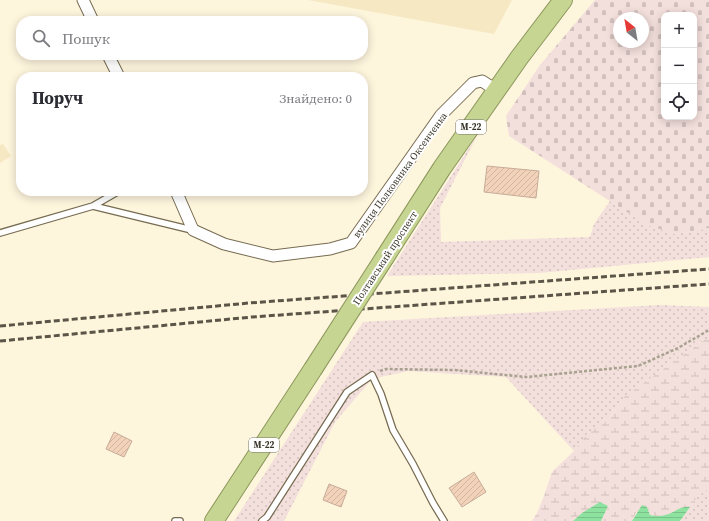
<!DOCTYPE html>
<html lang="uk">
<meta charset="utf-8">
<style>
body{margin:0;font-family:"Source Serif 4",serif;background:#f7f7f7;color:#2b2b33}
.controls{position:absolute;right:12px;top:12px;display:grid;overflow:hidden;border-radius:8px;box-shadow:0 2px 10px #0003}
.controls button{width:36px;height:36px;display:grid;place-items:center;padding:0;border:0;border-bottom:1px solid #e1e1e2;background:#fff;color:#2b2b33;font:20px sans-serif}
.compass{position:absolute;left:613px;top:12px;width:36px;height:36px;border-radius:50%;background:#fff;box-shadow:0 2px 10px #0003;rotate:329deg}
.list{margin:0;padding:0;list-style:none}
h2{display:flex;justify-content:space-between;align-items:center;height:52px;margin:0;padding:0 16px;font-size:17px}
h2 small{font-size:13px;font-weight:400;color:#7c7c81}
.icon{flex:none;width:22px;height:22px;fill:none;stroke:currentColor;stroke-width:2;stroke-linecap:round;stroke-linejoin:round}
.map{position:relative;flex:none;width:709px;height:521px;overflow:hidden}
.search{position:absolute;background:#fff;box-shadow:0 2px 10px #0003;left:16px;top:16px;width:352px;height:44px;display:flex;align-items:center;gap:10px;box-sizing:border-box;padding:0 14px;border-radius:16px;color:#7c7c81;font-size:15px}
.panel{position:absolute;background:#fff;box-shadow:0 2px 10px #0003;left:16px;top:72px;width:352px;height:124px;border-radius:16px}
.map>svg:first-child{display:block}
.built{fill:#f6e8c3}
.green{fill:url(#green-dots)}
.wetland{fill:url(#wetland-marsh)}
.cemetery{fill:url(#cemetery-stones);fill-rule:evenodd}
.water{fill:url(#water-rules)}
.building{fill:url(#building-hatch);stroke:#c6ac98}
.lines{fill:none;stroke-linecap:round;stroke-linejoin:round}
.service-casing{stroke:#776c52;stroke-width:8}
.minor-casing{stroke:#776c52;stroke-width:13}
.trunk-casing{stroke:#8c975c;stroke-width:20}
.path{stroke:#a8a18f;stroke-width:2.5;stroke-dasharray:3 2;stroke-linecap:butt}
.service{stroke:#fff;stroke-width:5.5}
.minor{stroke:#fff;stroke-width:11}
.trunk{stroke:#c6d692;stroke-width:18}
.rail{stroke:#5a5547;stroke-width:3;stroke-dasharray:6 3;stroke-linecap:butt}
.trunk-bridge-casing{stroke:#8c975c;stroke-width:20;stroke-linecap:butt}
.trunk-bridge{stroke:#c6d692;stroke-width:18}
.labels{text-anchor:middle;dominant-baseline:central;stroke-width:4;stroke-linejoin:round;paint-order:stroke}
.shield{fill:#fff;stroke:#747269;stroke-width:1}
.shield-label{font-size:9px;font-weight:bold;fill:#393529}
.street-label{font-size:10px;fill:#393529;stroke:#fff}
</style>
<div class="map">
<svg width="709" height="521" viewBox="0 0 709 521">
<defs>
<pattern id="green-dots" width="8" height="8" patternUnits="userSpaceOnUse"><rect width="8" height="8" fill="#f3dfdc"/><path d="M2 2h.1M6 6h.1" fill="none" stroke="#d1c0bd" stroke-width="1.8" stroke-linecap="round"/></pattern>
<pattern id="wetland-marsh" width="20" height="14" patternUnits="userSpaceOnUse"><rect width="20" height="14" fill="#f3dfdc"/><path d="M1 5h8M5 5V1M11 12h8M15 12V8" fill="none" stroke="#d1c0bd"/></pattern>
<pattern id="cemetery-stones" width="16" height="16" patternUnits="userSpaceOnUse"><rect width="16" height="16" fill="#f3dfdc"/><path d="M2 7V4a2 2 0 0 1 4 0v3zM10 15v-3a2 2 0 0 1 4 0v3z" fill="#d1c0bd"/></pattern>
<pattern id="water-rules" width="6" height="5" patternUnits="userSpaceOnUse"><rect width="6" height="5" fill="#8de2a0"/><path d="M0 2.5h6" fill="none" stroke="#7ac28a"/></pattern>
<pattern id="building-hatch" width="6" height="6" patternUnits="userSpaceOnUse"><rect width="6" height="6" fill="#f3d2ba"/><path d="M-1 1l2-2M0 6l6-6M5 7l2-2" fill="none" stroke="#d1b5a0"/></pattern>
</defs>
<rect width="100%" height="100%" fill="#fef5dd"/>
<path class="built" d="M308,0h204l-18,34z
M3,144l8,12 -11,7v-18z"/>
<path class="green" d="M478,134l-38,74 1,34 149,-5 4,-13 16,-23 37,24 28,9 34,-6v29l-170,16 -152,3z
M660,305l49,2v32h-3l-82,58 -12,18 -8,8 -16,10 -14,18 -68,-74 -98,-6 -36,8 -37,43 -51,99h-50l129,-199z
M709,488v33h-29l18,-25z"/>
<path class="wetland" d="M706,339h3v149l-11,8 -8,11c-9,-1 -16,6 -24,9 -6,1 -10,0 -16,-1l-3,-8 -11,6 -4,8h-31l7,-15 -26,7 -9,8h-41l5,-8 7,-17 8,-24 22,-21 14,-18 16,-10 8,-8 12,-18z"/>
<path class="cemetery" d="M595,0h114v228l-34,6 -28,-9 -138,-89 -3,-20 34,-51zM664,15h30v102h-30zM619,18h24v24h-24z"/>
<path class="water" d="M600,502l8,4 -7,15h-28l9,-8z
M642,505l5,2 3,8c21,5 26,-10 40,-8l-10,14h-48z"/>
<path class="building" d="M487,166l52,5 -3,27 -52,-6z
M114,432l18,9 -8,16 -18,-8z
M474,472l12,20 -24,15 -13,-19z
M329,484l18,7 -6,16 -18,-7z"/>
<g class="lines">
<defs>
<path id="service" d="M93,206l26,-15
M0,233l93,-27 99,24
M175,521h5
M262,521l5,-4 80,-125 25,-17 9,19 12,36 20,34 20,39 11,18"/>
<path id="minor" d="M83,0l10,21
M108,55l11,22
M176,191l17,39 31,14 49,12 57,-7 21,-6 90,-128 32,-32 9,-2 14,9"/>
<path id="trunk" d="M385,257l57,-89 77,-110 44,-58
M214,521l99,-152"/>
</defs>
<use href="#service" class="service-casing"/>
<use href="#minor" class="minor-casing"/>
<use href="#trunk" class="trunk-casing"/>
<path class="path" d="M380,371l6,-2 69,1 71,7 112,-11 40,-18 31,-18"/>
<use href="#service" class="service"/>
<use href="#minor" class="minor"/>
<use href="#trunk" class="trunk"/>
<path class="rail" d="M0,326l249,-23 460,-34
M0,341l252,-24 457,-33"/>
<defs>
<path id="trunk-bridge" d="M313,369l72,-112"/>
</defs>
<use href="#trunk-bridge" class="trunk-bridge-casing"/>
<use href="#trunk-bridge" class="trunk-bridge"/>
</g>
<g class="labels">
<g class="shield">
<rect x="456" y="120" width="30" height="14" rx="3"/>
<rect x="249" y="438" width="30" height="14" rx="3"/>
</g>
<g class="shield-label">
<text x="471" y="127">М-22</text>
<text x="264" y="445">М-22</text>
</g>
<g class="street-label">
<text transform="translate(400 175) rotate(-54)">вулиця Полковника Оксенченка</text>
<text transform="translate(385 258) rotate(-57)">Полтавський проспект</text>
</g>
</g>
</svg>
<div class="controls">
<button>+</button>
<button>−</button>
<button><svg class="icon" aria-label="locate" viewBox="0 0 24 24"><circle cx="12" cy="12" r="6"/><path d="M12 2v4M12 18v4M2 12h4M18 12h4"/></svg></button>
</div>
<svg class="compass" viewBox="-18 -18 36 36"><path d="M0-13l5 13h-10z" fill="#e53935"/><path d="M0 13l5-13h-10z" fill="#7c7c81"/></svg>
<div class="search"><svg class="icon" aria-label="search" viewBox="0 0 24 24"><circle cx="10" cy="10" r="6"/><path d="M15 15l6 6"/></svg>Пошук</div>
<section class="panel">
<h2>Поруч<small>Знайдено: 0</small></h2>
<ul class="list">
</ul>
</section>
</div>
